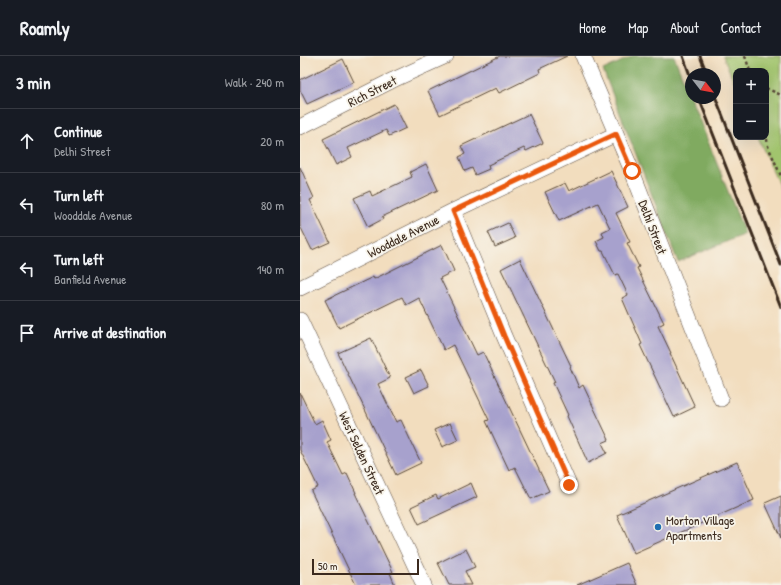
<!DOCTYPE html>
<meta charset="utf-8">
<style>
body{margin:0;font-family:"Patrick Hand",sans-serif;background:#242831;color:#f1f3f6}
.controls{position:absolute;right:12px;top:12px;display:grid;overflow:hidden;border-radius:8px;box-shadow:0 4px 16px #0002}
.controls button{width:36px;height:36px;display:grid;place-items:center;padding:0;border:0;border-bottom:1px solid #363941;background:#171b24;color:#f1f3f6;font:20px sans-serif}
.compass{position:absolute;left:385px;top:12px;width:36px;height:36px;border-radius:50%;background:#171b24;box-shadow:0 4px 16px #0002;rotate:121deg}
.scale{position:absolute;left:12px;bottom:10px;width:107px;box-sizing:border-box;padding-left:4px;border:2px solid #3b2a1e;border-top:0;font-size:11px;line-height:14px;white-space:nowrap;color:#3b2a1e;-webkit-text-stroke:3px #f7f3e8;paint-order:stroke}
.stop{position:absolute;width:12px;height:12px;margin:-9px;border:3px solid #ea580c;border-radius:50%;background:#fff}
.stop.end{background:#ea580c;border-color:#fff;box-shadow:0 1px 4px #0008}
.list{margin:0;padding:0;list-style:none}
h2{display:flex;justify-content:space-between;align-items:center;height:52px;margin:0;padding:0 16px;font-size:17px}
h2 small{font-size:13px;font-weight:400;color:#9ea1a6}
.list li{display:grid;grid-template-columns:26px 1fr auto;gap:12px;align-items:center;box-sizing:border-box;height:64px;padding:0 16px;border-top:1px solid #363941}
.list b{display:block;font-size:15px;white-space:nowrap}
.list p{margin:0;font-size:13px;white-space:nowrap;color:#9ea1a6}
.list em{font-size:13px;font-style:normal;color:#9ea1a6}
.icon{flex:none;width:22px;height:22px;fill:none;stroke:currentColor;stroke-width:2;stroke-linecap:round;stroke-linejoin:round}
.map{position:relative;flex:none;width:481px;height:529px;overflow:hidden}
header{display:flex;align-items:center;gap:24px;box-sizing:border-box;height:56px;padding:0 20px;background:#171b24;border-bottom:1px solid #363941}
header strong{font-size:19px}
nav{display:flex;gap:22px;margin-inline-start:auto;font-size:14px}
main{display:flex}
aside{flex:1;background:#171b24}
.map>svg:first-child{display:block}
.green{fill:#a1c46d;stroke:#6e7746}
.forest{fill:#80aa60;stroke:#5e6a3f}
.building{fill:#a7a1cd}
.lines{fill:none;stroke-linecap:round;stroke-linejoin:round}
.minor-casing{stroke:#564536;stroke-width:16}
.path{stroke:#564536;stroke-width:2.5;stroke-dasharray:3 3;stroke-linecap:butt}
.minor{stroke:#fff;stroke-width:15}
.rail{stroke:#3b2a1e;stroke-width:3}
.route{stroke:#ea580c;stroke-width:5}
.poi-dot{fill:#1f6fb2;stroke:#f7f3e8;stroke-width:1.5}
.labels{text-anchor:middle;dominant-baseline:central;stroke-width:3.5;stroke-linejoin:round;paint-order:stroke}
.street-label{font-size:13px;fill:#3b2a1e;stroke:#f7f3e8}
.poi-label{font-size:13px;fill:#3b2a1e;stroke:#f7f3e8;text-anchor:start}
</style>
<header>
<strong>Roamly</strong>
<nav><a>Home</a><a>Map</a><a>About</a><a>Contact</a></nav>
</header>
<main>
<aside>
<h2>3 min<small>Walk · 240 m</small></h2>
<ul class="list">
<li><svg class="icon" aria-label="ahead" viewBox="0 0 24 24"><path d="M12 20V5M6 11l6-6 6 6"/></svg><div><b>Continue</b><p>Delhi Street</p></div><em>20 m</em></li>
<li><svg class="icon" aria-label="left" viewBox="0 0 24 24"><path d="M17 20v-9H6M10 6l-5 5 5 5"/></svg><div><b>Turn left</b><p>Wooddale Avenue</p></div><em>80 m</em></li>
<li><svg class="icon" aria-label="left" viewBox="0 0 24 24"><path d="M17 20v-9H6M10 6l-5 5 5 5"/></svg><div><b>Turn left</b><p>Banfield Avenue</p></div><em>140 m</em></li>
<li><svg class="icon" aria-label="arrive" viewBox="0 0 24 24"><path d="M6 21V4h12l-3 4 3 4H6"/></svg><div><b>Arrive at destination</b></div></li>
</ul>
</aside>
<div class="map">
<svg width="481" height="529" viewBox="0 0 481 529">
<rect width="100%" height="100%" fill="#f7f3e8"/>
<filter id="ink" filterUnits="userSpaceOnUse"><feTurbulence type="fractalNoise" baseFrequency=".025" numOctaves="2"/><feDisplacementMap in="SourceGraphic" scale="8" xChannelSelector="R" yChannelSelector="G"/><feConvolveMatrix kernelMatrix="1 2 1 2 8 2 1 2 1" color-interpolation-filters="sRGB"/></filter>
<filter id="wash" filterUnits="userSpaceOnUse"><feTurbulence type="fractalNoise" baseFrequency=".012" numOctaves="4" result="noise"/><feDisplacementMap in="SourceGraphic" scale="16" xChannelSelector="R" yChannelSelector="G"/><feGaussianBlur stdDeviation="0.9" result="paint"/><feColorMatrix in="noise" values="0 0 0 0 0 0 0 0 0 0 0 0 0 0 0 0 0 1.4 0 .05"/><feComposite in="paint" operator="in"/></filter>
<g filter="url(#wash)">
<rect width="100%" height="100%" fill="#f2ddbe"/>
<path class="green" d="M423,0h58v134l-23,-53h8v-66h-30v15z"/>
<path class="forest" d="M333,0h41l71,178 -67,28 -75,-192z"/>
<g id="blocks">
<path class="building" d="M200,0h67l-28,13 1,4 -41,20 -3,-5 -56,27 -12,-24z
M43,3l11,23 -47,22 -7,-14v-10z
M94,48l12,24 -17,8 -3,-6 -38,18 4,9 -16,8 -13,-26z
M229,58l14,29 -17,8 -2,-3 -36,17 1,4 -14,6 -3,-7 -7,3 -6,-14 6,-3 -4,-8z
M126,108l12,26 -56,27 1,2 -15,8 -14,-29 16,-7 2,5 40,-19 -2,-5z
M0,111l14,31 -4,2 20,42 -18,8 -12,-24z
M311,115l17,36 -12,6 14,29 -3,1 12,24 -2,1 27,55 -6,3 13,27h-1l25,54 -21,10 -34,-72 2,-1 -20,-46 6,-3 -10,-21 -3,1 -12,-24h-2l-5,-10 8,-4 -2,-5 8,-4 -12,-25 -39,18 -14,-29 20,-9 4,8z
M208,167l7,15 -20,9 -7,-15z
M142,189l12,26 -14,7 37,77 6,-3 66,139 -18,8 -16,-32 -6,3 -23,-49 3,-1 -36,-75 -9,5 -25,-52 -13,7 -4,-8 -63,31 -14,-28 48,-23 1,2z
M220,203l51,107 -1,1 9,21 4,-3 26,55 -7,3 5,10 -19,10 -21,-47 1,-1 -15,-32 2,-1 -54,-113z
M71,282l19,40 -12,6 18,38 5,-2 20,43 -25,12 -58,-122z
M121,314l8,16 -15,7 -8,-16z
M0,337l15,31 7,-4 9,20 -4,2 16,33 4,-2 9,20h-1l38,79 -3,1 5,12h-39l-45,-94 7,-4 -18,-37z
M150,367l8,17 -16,7 -8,-17z
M437,406l17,38 -120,53 -17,-38z
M171,427l6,14 -58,27 -8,-17 25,-12 2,4z
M481,440v42l-16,-35z
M166,493l9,18 -10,4 7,14h-23l-11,-22z
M327,507l10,22h-60z"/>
</g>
</g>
<g filter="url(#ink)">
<use href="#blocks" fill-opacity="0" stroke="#564536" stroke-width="1"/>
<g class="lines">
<defs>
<path id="minor" d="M283,0l49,115 89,228
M0,71l93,-47 53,-24
M153,155l51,125 65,149
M0,232l153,-77 163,-77
M0,264l124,265"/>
</defs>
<use href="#minor" class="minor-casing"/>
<path class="path" d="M445,0l5,15
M466,32l15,7
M466,77l2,13 13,30"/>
<use href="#minor" class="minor"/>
<path class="rail" d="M383,0l8,22
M400,0l7,18
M415,40l66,169
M399,42l82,209"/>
</g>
</g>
<g class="lines" filter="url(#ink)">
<path class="route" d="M269,429l-65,-149 -51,-125 163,-77 16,37"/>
</g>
<circle class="poi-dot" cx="358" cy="471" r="4"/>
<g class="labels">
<g class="street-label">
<text transform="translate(72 35) rotate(-27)">Rich Street</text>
<text transform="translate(353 171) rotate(69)">Delhi Street</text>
<text transform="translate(103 180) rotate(-27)">Wooddale Avenue</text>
<text transform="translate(62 397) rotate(65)">West Selden Street</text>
</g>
<g class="poi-label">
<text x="366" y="464">Morton Village<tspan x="366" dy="15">Apartments</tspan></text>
</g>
</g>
</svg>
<div class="controls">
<button>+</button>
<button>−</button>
</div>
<svg class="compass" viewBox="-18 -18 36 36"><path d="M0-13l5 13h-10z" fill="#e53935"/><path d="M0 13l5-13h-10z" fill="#9ea1a6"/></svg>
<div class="scale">50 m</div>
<div class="stop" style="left:332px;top:115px"></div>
<div class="stop end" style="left:269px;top:429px"></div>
</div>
</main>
